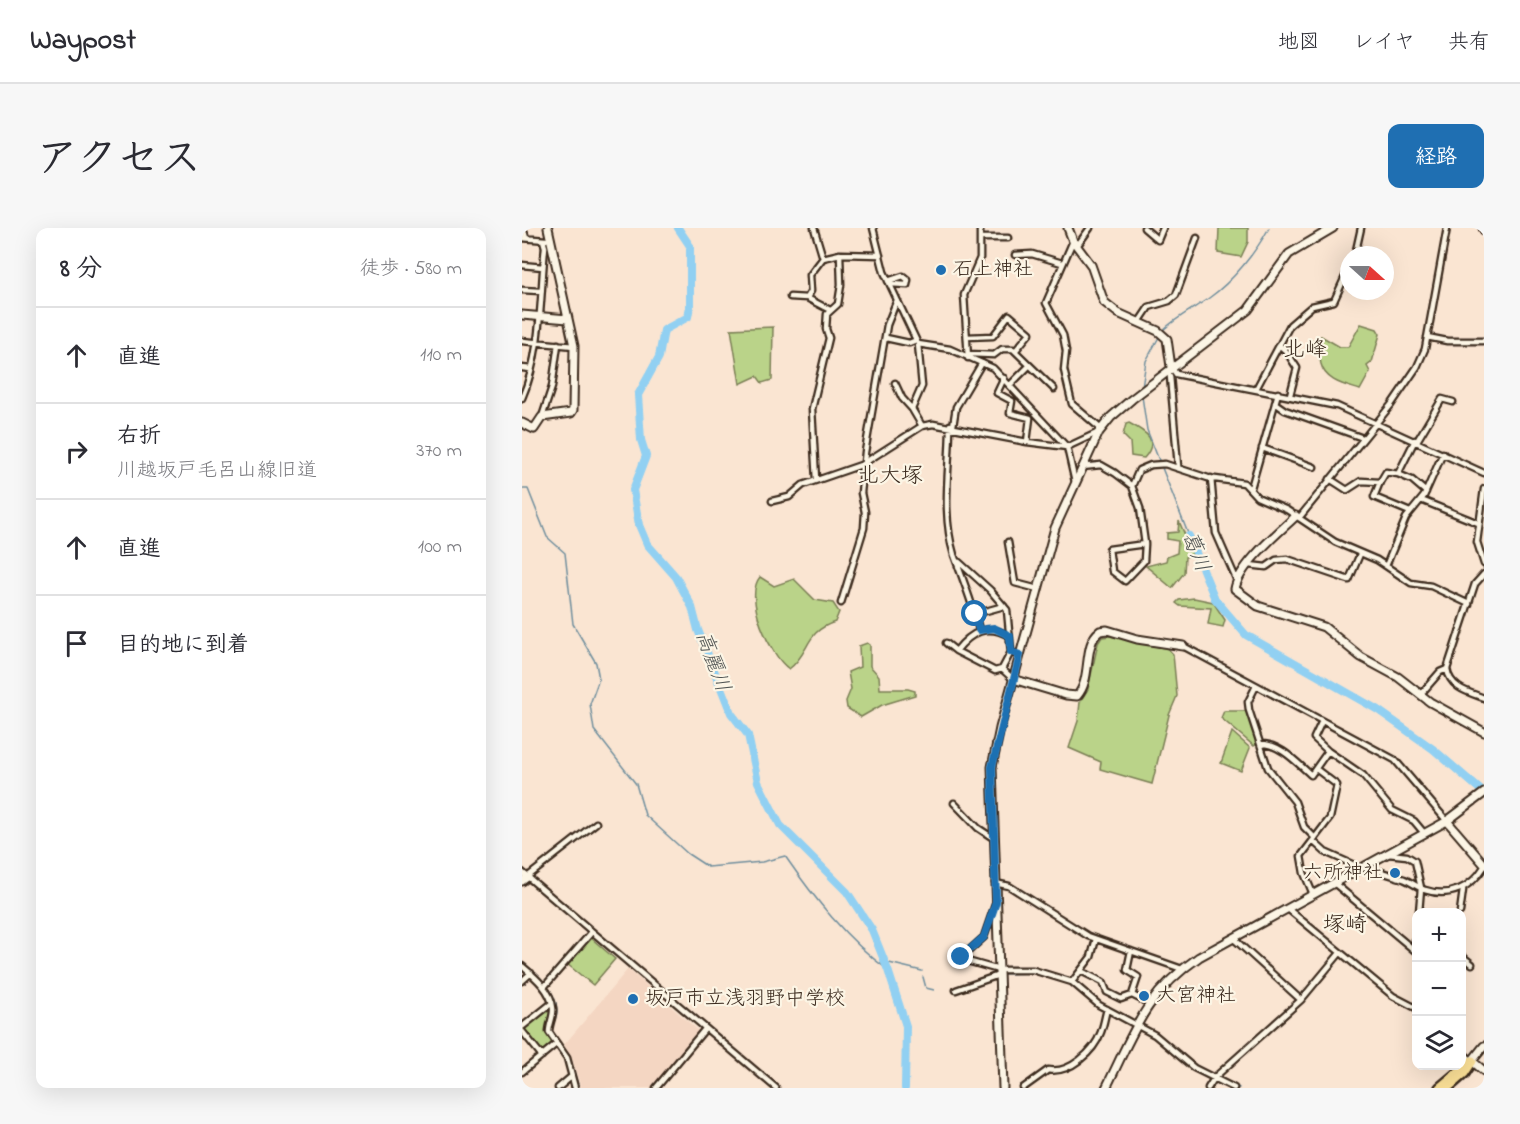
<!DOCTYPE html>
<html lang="ja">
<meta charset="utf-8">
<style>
body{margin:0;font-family:"Indie Flower","Klee One",sans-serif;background:#f7f7f7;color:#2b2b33}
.controls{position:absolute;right:18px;bottom:18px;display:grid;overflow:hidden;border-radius:12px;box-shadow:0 6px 24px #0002}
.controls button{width:54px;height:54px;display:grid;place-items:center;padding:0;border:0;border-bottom:2px solid #e1e1e2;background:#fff;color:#2b2b33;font:30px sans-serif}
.compass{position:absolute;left:818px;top:18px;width:54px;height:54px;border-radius:50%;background:#fff;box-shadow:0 6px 24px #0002;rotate:111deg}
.stop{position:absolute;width:18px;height:18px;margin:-14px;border:4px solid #1f6fb2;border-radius:50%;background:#fff}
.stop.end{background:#1f6fb2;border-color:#fff;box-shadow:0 2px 6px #0008}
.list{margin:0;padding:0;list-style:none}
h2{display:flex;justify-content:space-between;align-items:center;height:78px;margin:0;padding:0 24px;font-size:26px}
h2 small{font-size:20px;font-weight:400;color:#7c7c81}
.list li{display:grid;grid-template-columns:39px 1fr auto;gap:18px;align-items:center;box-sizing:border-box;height:96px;padding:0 24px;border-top:2px solid #e1e1e2}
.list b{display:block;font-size:22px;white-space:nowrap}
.list p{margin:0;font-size:20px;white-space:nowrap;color:#7c7c81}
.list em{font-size:20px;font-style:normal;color:#7c7c81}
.icon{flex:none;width:33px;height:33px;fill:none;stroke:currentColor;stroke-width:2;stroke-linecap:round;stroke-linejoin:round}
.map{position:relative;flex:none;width:962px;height:860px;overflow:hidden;border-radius:12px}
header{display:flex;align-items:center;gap:36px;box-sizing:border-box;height:84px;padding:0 30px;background:#fff;border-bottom:2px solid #e1e1e2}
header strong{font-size:28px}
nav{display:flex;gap:33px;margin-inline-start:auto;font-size:21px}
.intro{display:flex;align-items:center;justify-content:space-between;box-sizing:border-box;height:144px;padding:0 36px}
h1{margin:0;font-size:42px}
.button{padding:15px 27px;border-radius:12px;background:#1f6fb2;color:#fff;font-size:21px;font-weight:700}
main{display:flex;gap:36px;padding:0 36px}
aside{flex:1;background:#fff;border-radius:12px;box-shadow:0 6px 24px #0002}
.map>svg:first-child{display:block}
.built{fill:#f4d6c2}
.green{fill:#bad389;stroke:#7a7e54;stroke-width:1.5}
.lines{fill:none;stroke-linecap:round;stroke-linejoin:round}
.stream{stroke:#6f8e9d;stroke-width:1.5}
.river{stroke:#91d0f2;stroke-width:8}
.street-casing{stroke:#3b2a1e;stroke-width:9}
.secondary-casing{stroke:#3b2a1e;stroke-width:11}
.highway-casing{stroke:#3b2a1e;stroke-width:14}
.street{stroke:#fcf5e5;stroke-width:4.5}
.secondary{stroke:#fcf5e5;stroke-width:7}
.highway{stroke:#fadf96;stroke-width:9}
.route{stroke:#1f6fb2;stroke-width:8}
.poi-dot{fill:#1f6fb2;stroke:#fcf5e5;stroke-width:2}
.labels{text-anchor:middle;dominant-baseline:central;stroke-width:4.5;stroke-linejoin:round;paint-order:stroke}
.poi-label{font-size:20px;fill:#3b2a1e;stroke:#fcf5e5;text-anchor:start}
.water-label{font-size:21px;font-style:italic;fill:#505453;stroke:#fcf5e5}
.quarter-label{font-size:22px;fill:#3b2a1e;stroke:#fcf5e5}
</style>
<header>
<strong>Waypost</strong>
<nav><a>地図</a><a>レイヤ</a><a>共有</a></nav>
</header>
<div class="intro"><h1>アクセス</h1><a class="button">経路</a></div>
<main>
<aside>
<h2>8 分<small>徒歩 · 580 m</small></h2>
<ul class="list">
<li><svg class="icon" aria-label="ahead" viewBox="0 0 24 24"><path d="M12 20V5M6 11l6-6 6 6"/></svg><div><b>直進</b></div><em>110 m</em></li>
<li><svg class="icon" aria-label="right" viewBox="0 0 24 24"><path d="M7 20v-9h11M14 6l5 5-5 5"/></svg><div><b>右折</b><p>川越坂戸毛呂山線旧道</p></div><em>370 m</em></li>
<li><svg class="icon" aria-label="ahead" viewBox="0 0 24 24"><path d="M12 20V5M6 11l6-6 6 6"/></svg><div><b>直進</b></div><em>100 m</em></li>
<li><svg class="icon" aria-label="arrive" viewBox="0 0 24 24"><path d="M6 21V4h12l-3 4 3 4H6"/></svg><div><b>目的地に到着</b></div></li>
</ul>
</aside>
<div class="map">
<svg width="962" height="860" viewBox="0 0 962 860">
<rect width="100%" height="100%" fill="#fae5d2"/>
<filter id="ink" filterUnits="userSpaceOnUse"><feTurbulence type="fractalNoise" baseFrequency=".0167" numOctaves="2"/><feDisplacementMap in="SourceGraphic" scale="12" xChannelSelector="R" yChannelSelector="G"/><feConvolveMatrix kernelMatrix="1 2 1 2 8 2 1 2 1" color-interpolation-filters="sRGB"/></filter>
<g filter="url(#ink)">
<path class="built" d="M106,741l72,63 -47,56h-72l-9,-30 -8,-13z"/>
<path class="green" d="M697,0h29v14l-7,15 -23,-4z
M839,96l16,5 3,5 -8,28 -5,4 3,6 -10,18c-15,-5 -35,-9 -39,-26 -2,-10 -3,-14 -9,-22l9,-6 19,11h8z
M251,99l-1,53 -10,3 -5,-7 -17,8 -9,-55z
M607,195c17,9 31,17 15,35l-13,-2 -1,-14 -7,-7 3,-11z
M657,293l14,33 -8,3 -1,16 -12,15 -26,-22 20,-5 1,-4 10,-4 1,-12 -11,-2v-6l11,-1z
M238,349l14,9 20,-7 21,21 18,3 6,9 -4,10c-31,10 -24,30 -46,47 -19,-13 -46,-72 -29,-92z
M672,370l19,4 12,18 -2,7 -15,-3 3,-16 -31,-2 -4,-3 3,-3z
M588,408l58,13 5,5 4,42 -8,19 -17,69 -52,-15 1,-7 -32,-14 9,-27 2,-19 8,-13 10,-46 4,-6z
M345,415l3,2v21l9,10 1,13h28l7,2v4l-33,10 -21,12 -14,-9 -1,-7 5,-12 -3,-17 12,-5 -1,-21z
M702,483h23l11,32 -4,3 -33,-28z
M710,504l18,16 -9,23 -20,-8z
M68,709l25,22 -22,26 -26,-21z
M27,780l3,4 -5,19 6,11 -12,11 -18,-23z"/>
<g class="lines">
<path class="stream" d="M641,102c14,-13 30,-21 46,-32 24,-17 46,-45 60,-70
M620,160l4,-27 13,-24
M620,168l5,34 42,106
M0,261h6l19,48 18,16 8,71 23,39 3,16 -9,25 4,26 42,54 9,31 43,39 20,13 54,-5 23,-6c29,42 62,84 103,114
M0,734c14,10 35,29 35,49 0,6 -4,13 -6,18l9,15
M363,734l37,9
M480,746l34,-1
M524,748l27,8
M401,749l3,11 8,2
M440,758l35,-13
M563,762l15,13
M585,778l30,16
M619,797l19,11
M41,820l7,11 9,29
M671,836l46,24"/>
<path class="river" d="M156,0l12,18v60l-2,11 -24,13 -5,27 -21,38 3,45 5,16 -13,34 6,35 8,19 29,33 16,30 6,23 33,83 17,22 10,47 22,43 67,67 25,38 16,40 18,56 -1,62
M667,308l26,63 31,36 132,75 55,39 51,44"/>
<defs>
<path id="street" d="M1,0l3,10
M292,0l9,30 17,-4 40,1
M351,0l11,44 34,72 32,5 43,19 74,79 32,-15
M622,0l14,12 5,-12
M0,10l24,2
M459,10h27
M551,13l-27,62 17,32 3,16 -2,19 8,34 29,25
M555,18l13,-18
M493,27l17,-1 30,9
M833,27l6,-27
M0,37l21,2
M366,53l15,-5 5,4 -1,5 -17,-1
M0,62l18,1
M268,69l17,1 23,12
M285,70l4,-7 -1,-16 13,-17
M617,94l10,-15 20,-6 7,-6 21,-57
M445,109l26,-1 16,-21 21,18 -14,17
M905,109l20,4h37
M364,110l23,5 5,-2
M0,113l52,5
M396,116l4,42 -10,23 10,17
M757,117l7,6 11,17 -7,27
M446,126l26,1 8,-6h11l41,40
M446,130l-4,-63 16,-37v-30
M0,140l9,1
M650,140l4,6 161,32 147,67
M648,148l8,90
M482,150l-7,15 15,8 -2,12 20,5 -3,24
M373,155l7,15 10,11
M488,157l18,-18
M734,161l34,-64 22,-19 22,-5 15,-33
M0,170c20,-46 18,-102 23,-151l-2,-7
M753,175l10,7 78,28
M20,189l10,-30 6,-43
M428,197c0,43 -9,87 4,130 9,25 19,49 25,75
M431,198l3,-19 26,-44
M895,213l25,-42 11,3
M740,220l52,19
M560,239l19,-2 14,8 17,13 8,22 5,36 -1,17 -19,20 -13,-10 -3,-22 36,-5
M876,246l14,6 14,12
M689,250l5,55 21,48
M808,251l17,11 14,-9 19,1 6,-10 12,2 17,-34
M294,252l-4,-71 17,-71 -3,-9 1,-15 11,-10 3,-19 -1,-31
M858,254l-6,15 36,15
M610,258l7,-16 12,-5 14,-1 43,14 36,5 13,14 30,13 48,32 42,18 34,23 20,3 38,18
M729,260l27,-95
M962,261l-7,53 7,22
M899,272l57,23
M250,273l17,-4 14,-12 58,-20 61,-39 11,-2 94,18 40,5 8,35
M777,290l92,-113 26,-38 8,-18 22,-121
M486,314l7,41 23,6
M437,334l31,28 17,20 4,42 9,3
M727,337l17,2 10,-7 11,-1 62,21 11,-26
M864,338l20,-48 18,-22 19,-43
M962,346l-9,10 -28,85c3,19 21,23 37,29
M319,375l23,-75 1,-16 -4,-19 4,-41 22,-127 10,-25
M453,386l29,-8
M424,415l10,8 39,20 7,-2 9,-17
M661,418l212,114 52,61
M434,423c15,-19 31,-28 53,-15
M480,441l11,10
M734,458l-8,16 1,8 19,58 27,34 9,25 11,11
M898,467l20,-23 7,-3
M800,493l-8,17 14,13
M738,516c20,-1 37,19 51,31l17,-24 35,24 29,35 22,11 10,12
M432,575l24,25 15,10
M791,613l12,11 36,16
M866,626l19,2 8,5 6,27 -2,24
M842,638c13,5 27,9 40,13 7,3 13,8 21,11 24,8 46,-2 59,-23
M0,644l254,216
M4,650l70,-55
M473,655l14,3 79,50 94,33
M812,655l80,67
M791,666l-9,-21 -3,-17 29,-38 7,-33 -21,-16
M474,674l-12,35 -24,22 39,11h34l39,12 27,23 56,30 39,33 40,20
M766,681l105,87 23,12
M938,684l3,-22
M712,711l67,61
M892,722l2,-18
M609,723l-4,19 11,7 -6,18
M940,728l10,8
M0,738c13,11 29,24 31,42 1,8 -4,16 -4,24l18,26 8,30
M559,743l22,11 4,10 14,7 11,-4 16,8
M0,753l9,-8
M550,754l19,-25 5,-18
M22,759l47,-54
M434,762l43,-15
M0,799l30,-24
M0,803l20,25
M940,824l10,9
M0,844l34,-28
M36,860l13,-11
M134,860l49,-59
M501,860l25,-18c21,4 46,-18 53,-38 3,-8 4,-16 6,-23
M686,860l7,-11 86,-77 39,-47"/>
<path id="secondary" d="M546,0l5,13 18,24 13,37 14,11 40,18 9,8 4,28
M961,0l1,2
M0,87l46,4
M0,195l12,6 8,-12 29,-4 2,-3 1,-64 -26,-118
M774,288c-17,16 -57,49 -61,73l23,17 66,21 37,30 37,20 32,25 54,30
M491,451l53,16 11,1c16,-17 5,-52 23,-65l7,-1 30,9 46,7
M925,593l37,43
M0,653l4,-3
M962,818l-12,15 12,10
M481,860l-11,-321 8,-39 55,-200 44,-96 12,-15 21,-18 116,-89 41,-56 44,-26
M584,860c28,-56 38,-93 93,-131l248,-136 37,-28"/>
<path id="highway" d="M918,860l32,-27 -8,12 -17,15"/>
</defs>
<use href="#street" class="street-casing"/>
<use href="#secondary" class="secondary-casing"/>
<use href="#highway" class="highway-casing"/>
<use href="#street" class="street"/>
<use href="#secondary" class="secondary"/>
<use href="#highway" class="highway"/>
</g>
</g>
<g class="lines" filter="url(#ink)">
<path class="route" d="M439,729l23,-20 12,-35 -4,-135 28,-112 -9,-3 -1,-16 -16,-8 -15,2 -4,-16"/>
</g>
<g class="poi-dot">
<circle cx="419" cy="42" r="6"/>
<circle cx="873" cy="645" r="6"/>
<circle cx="622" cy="768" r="6"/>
<circle cx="111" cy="771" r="6"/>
</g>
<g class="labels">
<g class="poi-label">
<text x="431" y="42">石上神社</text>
<text x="861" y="645" text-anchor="end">六所神社</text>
<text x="634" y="768">大宮神社</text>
<text x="123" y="771">坂戸市立浅羽野中学校</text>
</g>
<g class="water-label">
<text transform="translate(673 324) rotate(68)">葛川</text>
<text transform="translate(190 434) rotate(70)">高麗川</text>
</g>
<g class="quarter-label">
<text x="783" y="123">北峰</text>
<text x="368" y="249">北大塚</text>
<text x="823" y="698">塚崎</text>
</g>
</g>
</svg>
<div class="controls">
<button>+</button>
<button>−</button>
<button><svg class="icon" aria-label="layers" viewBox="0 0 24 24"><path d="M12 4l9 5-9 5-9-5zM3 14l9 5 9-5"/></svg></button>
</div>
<svg class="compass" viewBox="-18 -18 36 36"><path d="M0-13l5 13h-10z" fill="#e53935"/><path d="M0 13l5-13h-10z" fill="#7c7c81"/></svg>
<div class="stop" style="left:453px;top:386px"></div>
<div class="stop end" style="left:439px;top:729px"></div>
</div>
</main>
